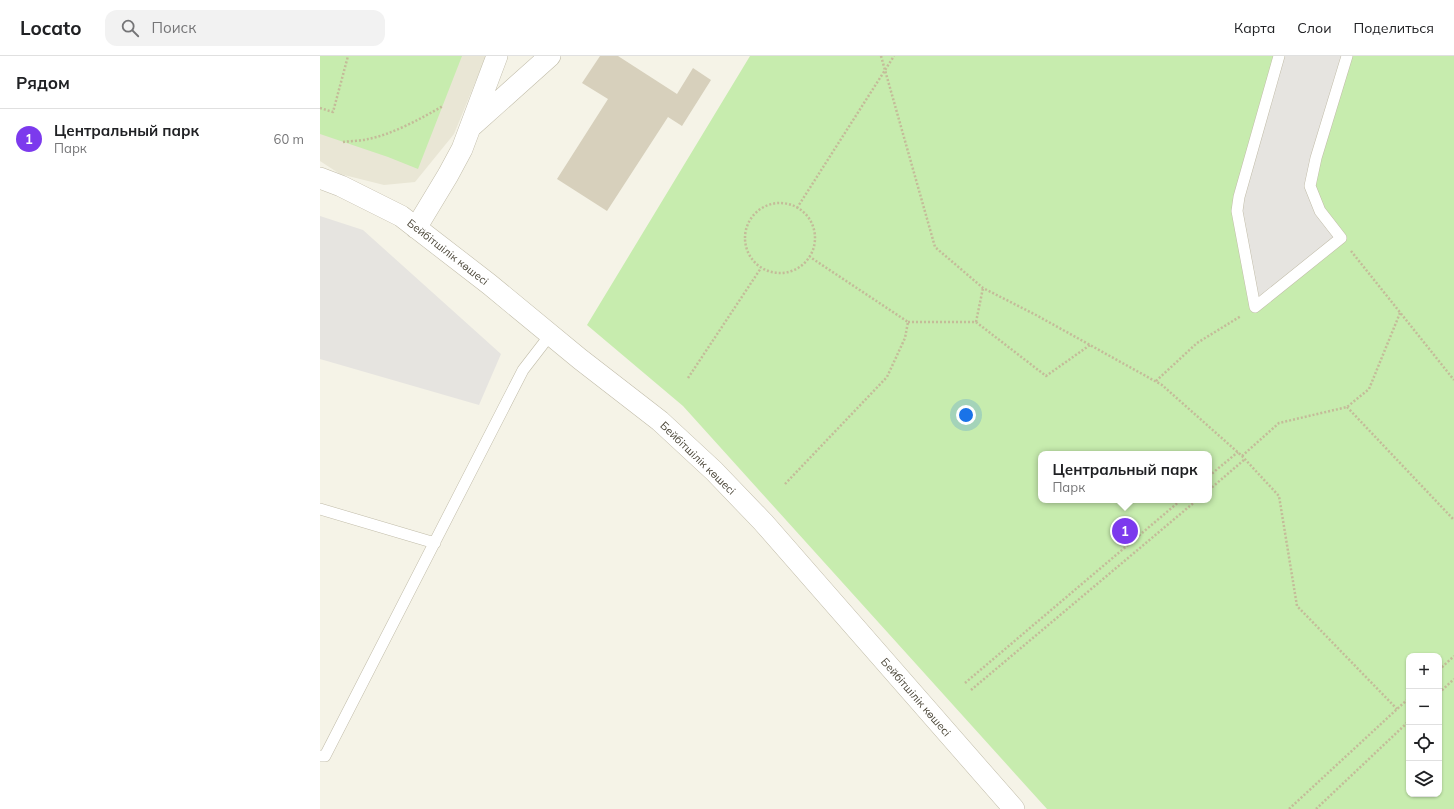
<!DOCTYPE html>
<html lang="ru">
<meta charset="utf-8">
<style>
body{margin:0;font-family:Mulish,sans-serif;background:#f2f2f2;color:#202124}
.controls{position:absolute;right:12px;bottom:12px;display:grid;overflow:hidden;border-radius:8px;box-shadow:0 1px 3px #0004}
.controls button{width:36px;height:36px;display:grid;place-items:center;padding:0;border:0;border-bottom:1px solid #e0e0e0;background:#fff;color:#202124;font:20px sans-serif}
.you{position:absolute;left:646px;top:359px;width:14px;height:14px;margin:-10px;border:3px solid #fff;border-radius:50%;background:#1a73e8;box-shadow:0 0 0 6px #1a73e833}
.badge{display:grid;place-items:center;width:26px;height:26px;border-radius:50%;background:#7c3aed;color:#fff;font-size:13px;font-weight:700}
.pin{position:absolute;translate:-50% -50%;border:2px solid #fff;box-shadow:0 1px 4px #0006}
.popup{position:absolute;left:718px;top:395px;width:174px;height:52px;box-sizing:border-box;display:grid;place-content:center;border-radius:8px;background:#fff;filter:drop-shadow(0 1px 3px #0005);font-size:13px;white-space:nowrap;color:#757577}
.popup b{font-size:15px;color:#202124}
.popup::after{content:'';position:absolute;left:50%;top:100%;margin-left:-8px;border:8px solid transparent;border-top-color:#fff}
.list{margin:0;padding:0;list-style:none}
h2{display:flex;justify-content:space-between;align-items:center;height:52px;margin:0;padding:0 16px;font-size:17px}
h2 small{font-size:13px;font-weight:400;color:#757577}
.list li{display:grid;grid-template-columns:26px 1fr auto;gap:12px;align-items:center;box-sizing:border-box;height:60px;padding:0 16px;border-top:1px solid #e0e0e0}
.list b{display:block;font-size:15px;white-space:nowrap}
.list p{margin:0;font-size:13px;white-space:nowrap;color:#757577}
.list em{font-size:13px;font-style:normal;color:#757577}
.icon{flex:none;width:22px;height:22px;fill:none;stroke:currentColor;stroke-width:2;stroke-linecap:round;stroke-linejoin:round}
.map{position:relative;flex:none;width:1134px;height:753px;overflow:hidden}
header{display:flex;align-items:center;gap:24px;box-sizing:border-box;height:56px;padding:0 20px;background:#fff;border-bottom:1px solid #e0e0e0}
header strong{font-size:19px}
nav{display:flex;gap:22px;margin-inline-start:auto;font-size:14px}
.search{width:280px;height:36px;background:#f2f2f2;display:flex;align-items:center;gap:10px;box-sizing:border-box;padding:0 14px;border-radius:12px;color:#757577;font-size:15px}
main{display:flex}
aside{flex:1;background:#fff}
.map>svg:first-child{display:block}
.residential{fill:#e9e6d5}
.green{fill:#c7ecae;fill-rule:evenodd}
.parking{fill:#e6e4e0}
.building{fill:#d7d0bc}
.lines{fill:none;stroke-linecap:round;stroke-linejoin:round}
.service-casing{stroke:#c1bca9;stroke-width:12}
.minor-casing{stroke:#c1bca9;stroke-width:22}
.path{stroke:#c4bb99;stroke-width:2.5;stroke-dasharray:2 2;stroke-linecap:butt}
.service{stroke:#fff;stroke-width:11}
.minor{stroke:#fff;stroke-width:21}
.labels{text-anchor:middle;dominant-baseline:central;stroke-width:4;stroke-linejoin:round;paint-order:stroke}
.street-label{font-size:11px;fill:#494436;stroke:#fff}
</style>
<header>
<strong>Locato</strong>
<div class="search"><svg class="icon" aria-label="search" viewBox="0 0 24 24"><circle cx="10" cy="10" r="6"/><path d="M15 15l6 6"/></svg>Поиск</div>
<nav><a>Карта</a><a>Слои</a><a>Поделиться</a></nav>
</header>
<main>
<aside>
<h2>Рядом<small></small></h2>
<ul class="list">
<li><span class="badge">1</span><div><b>Центральный парк</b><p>Парк</p></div><em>60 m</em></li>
</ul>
</aside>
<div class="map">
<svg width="1134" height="753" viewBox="0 0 1134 753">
<rect width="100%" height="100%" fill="#f5f3e7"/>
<path class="residential" d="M0,0h166l-32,78 -39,48 -31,3 -44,-11 -20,-13z"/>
<path class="green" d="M0,0h142l-44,113 -30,-12 -68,-23z
M430,0h530l30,130 37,-130h107v753h-407l-364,-403 -96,-81zM721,398h168v46h-168zM1089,600h30v138h-30z"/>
<path class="parking" d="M959,0h68l-37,130 31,52 -86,69 -16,-110z
M0,160l43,14 138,124 -22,51 -159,-46z"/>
<path class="building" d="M280,0h18l59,38 16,-26 18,12 -29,46 -14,-9 -61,94 -50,-32 51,-80 -26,-16z"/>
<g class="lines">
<defs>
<path id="service" d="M959,0l-40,141 -2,14 18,96 86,-69 -21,-27 -10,-25 6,-28 31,-102
M0,453l115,34
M0,700h5l198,-386 27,-35"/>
<path id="minor" d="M153,69l77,-69
M0,122l21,8 60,30 88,68 91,75 80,62 54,50 49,51 251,287
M96,172l32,-53 14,-26 35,-93"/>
</defs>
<use href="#service" class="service-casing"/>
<use href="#minor" class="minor-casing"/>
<path class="path" d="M561,0l54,191 48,41 53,27 126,70 80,71 37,40 18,110 100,103
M0,52l13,4 15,-56
M23,86c8,-1 17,-1 25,-3 23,-4 54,-21 75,-33
M425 182a35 35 0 1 1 70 0a35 35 0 1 1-70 0Z
M477,152l97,-152
M1031,195l103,129
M588,266h68l70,54 44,-31
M656,266l7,-34
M368,322l73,-110
M836,325l41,-38 44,-27
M1027,351l107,113
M922,400l37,-33 68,-16 22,-18 31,-76
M889,420l29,-24
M465,428l102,-107 18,-39 3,-16 -98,-65
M889,434l36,-31
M1119,614l15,-14
M645,627l216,-183
M651,634l226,-190
M1119,637l15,-14
M969,753l120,-111
M996,753l93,-88"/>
<use href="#service" class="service"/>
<use href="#minor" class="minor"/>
</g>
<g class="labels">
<g class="street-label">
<text transform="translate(128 196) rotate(38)">Бейбітшілік көшесі</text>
<text transform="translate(378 402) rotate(44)">Бейбітшілік көшесі</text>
<text transform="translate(596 641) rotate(49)">Бейбітшілік көшесі</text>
</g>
</g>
</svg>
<div class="controls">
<button>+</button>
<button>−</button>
<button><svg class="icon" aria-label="locate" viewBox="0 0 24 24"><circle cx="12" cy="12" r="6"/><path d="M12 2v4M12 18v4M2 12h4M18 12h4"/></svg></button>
<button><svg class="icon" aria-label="layers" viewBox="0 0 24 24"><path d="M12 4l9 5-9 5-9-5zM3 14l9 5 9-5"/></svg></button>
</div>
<div class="you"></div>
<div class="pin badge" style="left:805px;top:475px">1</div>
<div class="popup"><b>Центральный парк</b>Парк</div>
</div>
</main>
